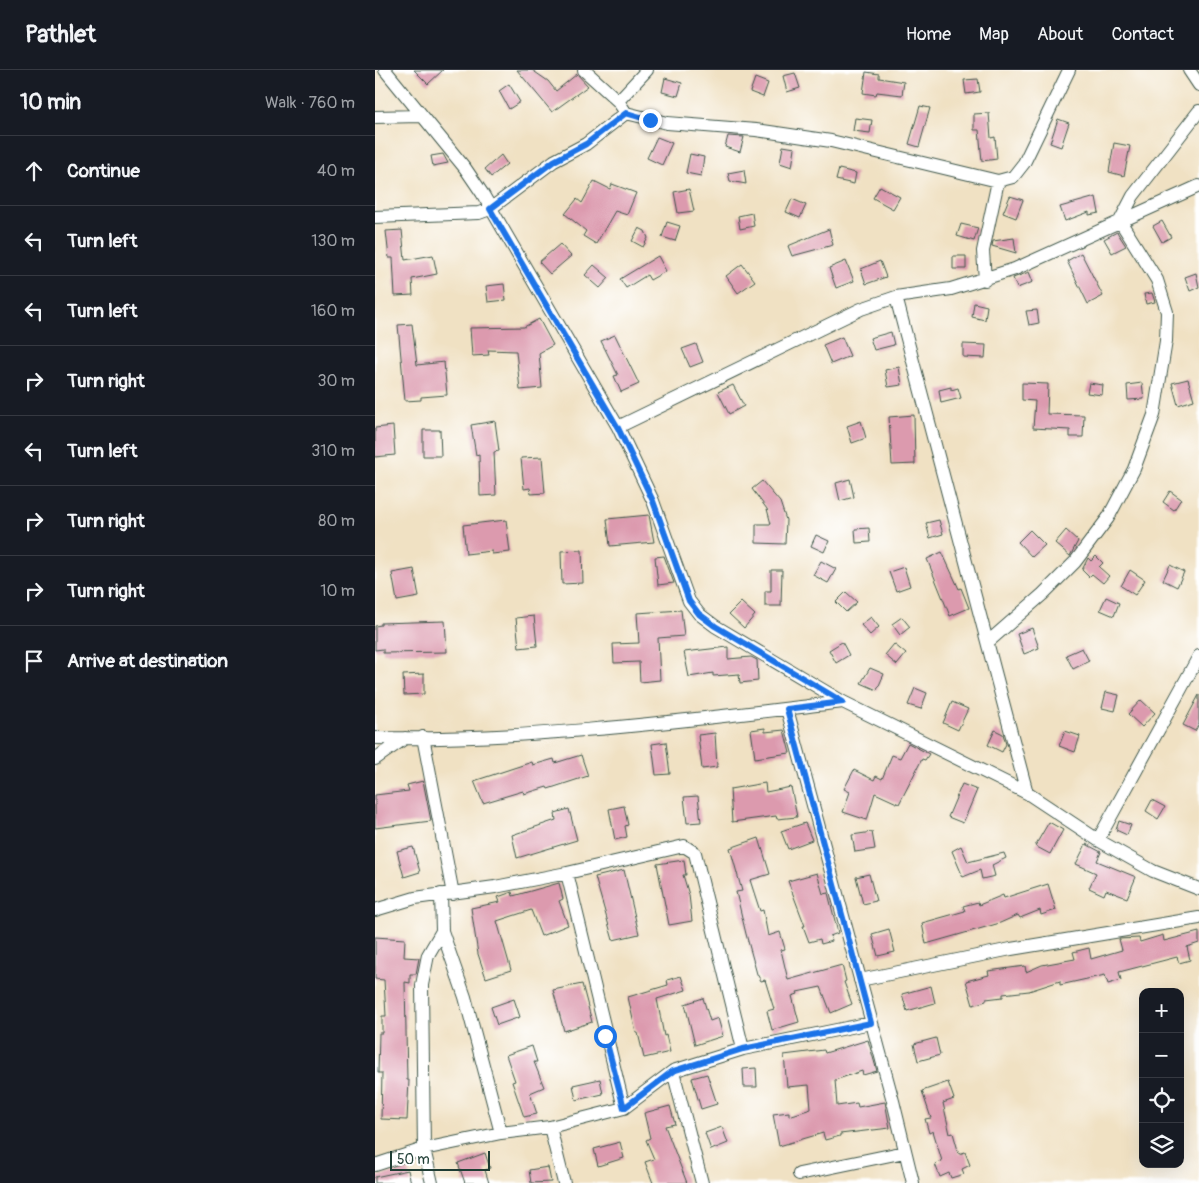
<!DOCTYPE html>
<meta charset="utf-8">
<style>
body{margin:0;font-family:Pangolin,sans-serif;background:#20242c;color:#f1f3f6}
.controls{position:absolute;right:15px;bottom:15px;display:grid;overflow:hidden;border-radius:10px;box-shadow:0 5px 20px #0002}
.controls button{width:45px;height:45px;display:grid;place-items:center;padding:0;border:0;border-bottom:1px solid #363941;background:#171b24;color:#f1f3f6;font:25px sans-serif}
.scale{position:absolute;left:15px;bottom:12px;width:100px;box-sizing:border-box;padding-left:5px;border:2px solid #1f3d34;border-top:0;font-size:14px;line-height:18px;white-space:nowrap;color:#1f3d34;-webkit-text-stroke:4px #fff;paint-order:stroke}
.stop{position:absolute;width:15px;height:15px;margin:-11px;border:4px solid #1a73e8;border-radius:50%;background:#fff}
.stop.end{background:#1a73e8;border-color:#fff;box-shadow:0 1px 5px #0008}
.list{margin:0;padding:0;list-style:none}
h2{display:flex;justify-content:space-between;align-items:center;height:65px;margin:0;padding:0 20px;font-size:21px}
h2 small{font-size:16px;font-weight:400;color:#9ea1a6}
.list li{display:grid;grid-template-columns:32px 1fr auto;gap:15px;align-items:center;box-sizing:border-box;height:70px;padding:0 20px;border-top:1px solid #363941}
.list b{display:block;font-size:19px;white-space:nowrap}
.list em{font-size:16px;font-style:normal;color:#9ea1a6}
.icon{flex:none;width:28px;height:28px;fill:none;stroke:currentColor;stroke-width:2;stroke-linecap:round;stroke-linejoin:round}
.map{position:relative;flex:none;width:824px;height:1113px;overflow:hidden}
header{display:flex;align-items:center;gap:30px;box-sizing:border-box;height:70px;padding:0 25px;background:#171b24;border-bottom:1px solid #363941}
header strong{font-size:24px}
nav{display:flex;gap:28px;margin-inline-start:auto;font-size:18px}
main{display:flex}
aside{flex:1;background:#171b24}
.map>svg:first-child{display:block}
.building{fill:#dc9aae}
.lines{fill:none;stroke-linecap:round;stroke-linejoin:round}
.minor-casing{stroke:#3e5649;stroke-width:14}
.minor{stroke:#fff;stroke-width:12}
.route{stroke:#1a73e8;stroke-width:6}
</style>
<header>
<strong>Pathlet</strong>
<nav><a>Home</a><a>Map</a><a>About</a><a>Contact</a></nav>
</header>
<main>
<aside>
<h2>10 min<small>Walk · 760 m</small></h2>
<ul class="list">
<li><svg class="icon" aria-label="ahead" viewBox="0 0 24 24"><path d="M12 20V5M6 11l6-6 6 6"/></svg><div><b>Continue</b></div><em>40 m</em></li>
<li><svg class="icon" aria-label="left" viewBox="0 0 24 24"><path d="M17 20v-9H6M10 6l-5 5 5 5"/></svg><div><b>Turn left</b></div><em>130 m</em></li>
<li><svg class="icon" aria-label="left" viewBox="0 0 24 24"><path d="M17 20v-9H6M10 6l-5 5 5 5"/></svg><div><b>Turn left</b></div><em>160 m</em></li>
<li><svg class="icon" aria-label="right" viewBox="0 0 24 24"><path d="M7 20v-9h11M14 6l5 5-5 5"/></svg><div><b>Turn right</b></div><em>30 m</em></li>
<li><svg class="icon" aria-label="left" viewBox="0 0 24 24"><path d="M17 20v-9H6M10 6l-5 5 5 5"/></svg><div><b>Turn left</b></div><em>310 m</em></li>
<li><svg class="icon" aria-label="right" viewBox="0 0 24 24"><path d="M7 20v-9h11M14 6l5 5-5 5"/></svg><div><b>Turn right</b></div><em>80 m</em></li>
<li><svg class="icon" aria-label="right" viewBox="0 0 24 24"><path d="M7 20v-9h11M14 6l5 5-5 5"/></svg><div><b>Turn right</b></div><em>10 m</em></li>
<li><svg class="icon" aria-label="arrive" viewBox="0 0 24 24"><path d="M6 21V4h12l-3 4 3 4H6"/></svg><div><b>Arrive at destination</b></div></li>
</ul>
</aside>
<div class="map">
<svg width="824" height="1113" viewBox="0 0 824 1113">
<rect width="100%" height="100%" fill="#fff"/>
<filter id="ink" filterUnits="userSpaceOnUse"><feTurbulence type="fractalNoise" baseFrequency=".02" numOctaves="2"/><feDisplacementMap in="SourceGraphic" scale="10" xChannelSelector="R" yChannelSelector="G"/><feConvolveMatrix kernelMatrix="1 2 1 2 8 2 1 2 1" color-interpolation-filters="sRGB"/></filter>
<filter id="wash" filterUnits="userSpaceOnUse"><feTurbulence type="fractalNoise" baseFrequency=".0096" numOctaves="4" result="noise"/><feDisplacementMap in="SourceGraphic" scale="20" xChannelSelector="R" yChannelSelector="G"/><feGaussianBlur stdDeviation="1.12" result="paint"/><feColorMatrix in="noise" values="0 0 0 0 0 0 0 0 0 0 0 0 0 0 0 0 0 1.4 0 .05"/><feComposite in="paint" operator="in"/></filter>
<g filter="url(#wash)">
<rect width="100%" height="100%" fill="#f0e1c3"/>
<g id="blocks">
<path class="building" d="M39,0h29l-15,14z
M142,0h15l16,11 8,10 21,-17 11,12 -36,26z
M491,2l13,2v4l25,4 -2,13 -25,-3 -1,3 -13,-2z
M420,3l5,15 -13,4 -4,-16z
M290,8l17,5 -4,13 -16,-4z
M380,8l13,5 -5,14 -13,-5z
M603,9l2,13 -14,2 -2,-14z
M134,14l11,18 -11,7 -10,-18z
M545,36l10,2 -11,39 -10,-3z
M614,43l2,25 4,-1 2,22 -15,2 -3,-31h-5v-16z
M480,48l17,2 -2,13 -17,-2z
M683,49l11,4 -8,24 -11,-4z
M353,66l16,1 -4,15 -15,-5z
M282,67l15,6 -10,22 -15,-7z
M739,73l16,3 -6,30 -15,-4z
M408,76l12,2 -3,19 -12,-4z
M68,84l5,9 -15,3 -2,-10z
M315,84l14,3 -3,19 -15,-3z
M126,85l6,9 -16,13 -6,-8z
M464,99l17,4 -2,11 -18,-4z
M369,100l2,14 -16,-3 -2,-8z
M219,111l16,8 2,-5 24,9 -9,22 -12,-4 -19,33 -13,-8 3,-5 -21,-17 12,-15 5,4z
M505,116l20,11 -7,12 -20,-11z
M314,119l5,22 -16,2 -4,-21z
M635,126l13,4 -7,18 -13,-5z
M721,127l3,16 -10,2v-3l-24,9 -5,-14z
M417,129l14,6 -6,13 -14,-6z
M377,143l2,13 -14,3 -2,-13z
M787,151l9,16 -9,5 -9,-16z
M292,152l13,4 -5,15 -13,-4z
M586,154l17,4 -4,13 -17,-5z
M264,158l6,3 3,7 -5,9 -11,-6z
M454,159l4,16 -41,11 -4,-10z
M27,160l3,30 28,-5 4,19 -25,5 1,16 -18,1 -2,-38h-4l-3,-27z
M742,162l9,14 -14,7 -8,-14z
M639,168l2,15 -24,-7 1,-5z
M185,174l11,12 -21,18 -11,-12z
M706,183l22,43 -15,8 -21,-43z
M283,186l8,15 -16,9 -3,-5 -21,13 -6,-9z
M578,186h13v13h-13z
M471,191l8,20 -18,7 -7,-20z
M505,191l6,16 -20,7 -5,-15z
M367,194l13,17 -17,12 -12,-17z
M219,195l15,13 -9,10 -15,-13z
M654,202l4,10 -16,6 -4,-10z
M821,203l3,14 -9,4 -5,-14z
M129,214l2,16 -18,2 -2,-16z
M777,223l3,9 -9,2 -2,-10z
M599,233l13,3 -2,14 -13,-3z
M662,240l2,13 -10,2 -3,-14z
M164,249l14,26 -14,8 3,35 -22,2 -4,-39 -28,-1 1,5 -17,1 -2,-28 54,-1z
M37,254l5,41 27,-3 3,33 -26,2v3l-16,1 -7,-76z
M516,262l3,13 -20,5 -4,-12z
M240,265l24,49 -18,8 -7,-16 4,-1 -17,-34z
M467,267l8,19 -19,8 -8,-19z
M321,274l7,18 -13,5 -8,-18z
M588,274l23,1 -1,13 -22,-1z
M524,297l3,18 -14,2 -3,-17z
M813,309l6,21 -16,5 -6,-22z
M647,313l26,1 -1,30 37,1 -1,22h-13v-7l-37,-2 2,-27 -13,-1z
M714,313l14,2 -1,10 -15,-2z
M767,313l2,16 -16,1 -1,-15z
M358,315l11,21 -15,8 -11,-22z
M576,317v3l7,-2 3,10 -20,5 -2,-13z
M539,345l1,49 -23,1 -3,-48z
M120,351l4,30 -5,1 2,43 -16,1 -1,-42 -3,1 -5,-30z
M486,351l5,17 -14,5 -5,-17z
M18,356l2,29 -20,2v-29z
M48,360h17l1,26h-18z
M167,387l3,36 -14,1 -1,-6 -6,1 -3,-31z
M475,409l4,18 -14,4 -4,-18z
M387,411l18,21 6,18 -1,24 -29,-1v-19h15l-4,-15 -15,-20z
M795,421l11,8 -7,11 -11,-8z
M274,445l5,27 -44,4 -3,-27z
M131,450l4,32 -18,2v-3l-26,3 -3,-29z
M564,450l4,14 -13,4 -4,-15z
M494,458l1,14 -14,1 -1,-14z
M655,460l15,15 -13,12 -14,-15z
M691,460l12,11 -8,15 -15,-13z
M441,465l13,6 -5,11 -13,-6z
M207,480l1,33 -21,1 -1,-33z
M567,482l17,37 2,-1 8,20 -19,8 -23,-57z
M289,486l10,27 -16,2 -3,-28z
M721,486l7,7 -4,4 10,9 -6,7 -11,-9 -3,3 -7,-7 6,-12 3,3z
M446,491l15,8 -8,14 -15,-8z
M795,495l14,7 -7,15 -14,-7z
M529,497l6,19 -14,5 -7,-19z
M39,499l5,28 -22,4 -5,-28z
M396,500h11l-1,36h-16v-15h6z
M755,500l15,10 -10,15 -14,-9z
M471,522l11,10 -11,10 -10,-10z
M731,527l13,6 -5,13 -14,-6z
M366,532l14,13 -11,13 -15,-14z
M306,540l3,26 -26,2 2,42 -20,2 -1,-20 -25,1 -1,-19 26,-1 -2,-30z
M159,546l3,30 -18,2 -3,-30z
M496,547l8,10 -9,8 -9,-10z
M527,547l8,10 -10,8 -8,-11z
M70,551l2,31 -64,1v-4l-8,1v-24l6,-1v-2z
M657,558l7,20 -15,6 -7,-20z
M467,572l7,13 -13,8 -7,-13z
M519,574l12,10 -9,11 -12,-10z
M353,577v12l23,-2 6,3 1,21 -18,2 -1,-9 -26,2v-3l-24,4 -5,-25z
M707,578l7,13 -16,8 -7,-14z
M495,598l14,6 -7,16 -16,-7z
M49,604v20l-20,1 -1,-20z
M540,618l12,5 -6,16 -13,-4z
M731,622l13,3 -4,16 -13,-3z
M824,625v29l-4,7 -12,-6z
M766,630l14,13 -13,14 -14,-13z
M577,632l16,7 -10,21 -15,-7z
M390,658v4l19,-2 6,23 -35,5 -4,-28z
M620,660l8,4 3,10 -4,8 -14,-7z
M690,661l15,5 -5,16 -16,-6z
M340,663l2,34 -15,2 -4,-34z
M291,672l4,32 -14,1 -4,-31z
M533,673l21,11 -4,6 -3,-1 -23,45 -24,-11 -8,27 -24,-8 7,-20 -6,-3 10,-19 20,10 2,-4 6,3 10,-24 8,3z
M206,685l7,21 -40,13 -1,-2 -23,7 -1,-3 -40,12 -9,-22 58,-19 1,3 21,-6 1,4z
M48,711l8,40 -56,7v-33l34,-4 -2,-6z
M390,713l1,9 25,-5 6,30 -20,2 -1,-3 -44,6 -2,-33z
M587,714l15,6 -14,33 -15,-6z
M323,726l3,26 -14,1 -3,-26z
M777,730l13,7 -7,12 -12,-8z
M249,736l4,19 -3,1 2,11 -12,3 -6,-31z
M194,739l8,31 -60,18 -5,-23 44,-15 -1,-7z
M744,751l12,4 -4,10 -11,-5z
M674,752l14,8 -13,24 -15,-8z
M430,753l7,17 -24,9 -7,-18z
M497,762l3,17 -20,3 -3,-17z
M384,768l11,36 -20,6 10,31 3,-1 5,26 12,-4 5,17 -4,1 7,30 54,-15 4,16 -2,1 8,22 -21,9 -10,-26 -24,5 1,2 -6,2 7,26 -27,8 -5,-19 7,-2 -9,-29 -4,1 -4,-7 -11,-40 -10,-42 6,-1 -12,-43z
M711,774l15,8 -4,9 39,16 -9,21 -21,-8 -2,5 -15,-7 7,-15 -20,-9z
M586,776l7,16 36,-9 2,5 -14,7 3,11 -13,3 -2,-9 -17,7 -11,-26z
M38,777l7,25 -16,5 -7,-26z
M309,790l2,15h-3l6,20 3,26 -23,4 -12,-61z
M249,800l15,64 -26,6 -18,-63z
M442,803l6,21 5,-1 10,40 -8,3 2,5 -11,3 -1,-5 -11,3 -6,-16h2l-17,-45z
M494,804l7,27 -13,3 -7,-27z
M184,813l4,16 -4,2 9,24 -27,11 -10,-26 -34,11 14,49 -25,8 -8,-24 -7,-46 29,-6 -2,-5 14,-5 1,4z
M673,814l8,26 -15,5 -1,-5 -20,8 -2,-3 -18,8 -74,21 -4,-21 43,-12 -2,-5 15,-4 1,3 24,-10 1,3z
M514,859l6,23 -17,4 -6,-22z
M824,862v11l-12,4 3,13 -11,3 -2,-6 -58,15 2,8 -13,4 -3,-9 -45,10v-4l-31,10 -26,3v3l-17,2v2l-13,4 -7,-24 23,-6 -1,-4 37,-5 1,6 16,-7 33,-6 -2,-7 16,-4 2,11 31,-9 -3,-11 20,-1 1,4 23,-7 1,6z
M0,867l30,2 -1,18 15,1 -3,16h-6v9l-5,-1 2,98h2l-2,40 -26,-1 1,-46h-4l1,-40h3v-17h4l-2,-36 -9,-1z
M306,906l5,14 -29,9 7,37 2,-1 4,17 -26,6 -6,-25h-2l-8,-36 40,-12 -1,-5z
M207,914l10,38 -28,9 -11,-41z
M556,916l4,17 -28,8 -5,-17z
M328,928l7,23 8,-3 5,18 -28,9 -10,-41z
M139,929l6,18 -23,8 -6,-18z
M561,968l4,17 -22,6 -4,-17z
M493,970l9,31 -14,4 -1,-4 -27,9 2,26 20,-3 1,4 27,-5 5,26 -50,6v2l-15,4 -2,-7 -44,13 -6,-32 16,-2v4l22,-7 -2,-24 -22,2 -3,-32 40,-5 1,3z
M157,976l5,16h-3l10,25 -14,6 7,21 -13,3 -12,-35 3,-1 -9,-26z
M381,998l1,19h-13l-1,-18z
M332,1004l10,30 -16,5 -9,-31z
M225,1009l3,15 -27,6 -3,-15z
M573,1012l6,17 -11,4 7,31 3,-1 6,21 6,-2 5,13 -8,4 2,5 -13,4 -2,-5 -9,4 -5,-13 7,-3 -9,-30 -4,2 -4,-14 6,-1 -9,-27z
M295,1036l5,18 -10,2 22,57h-34l-8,-21 9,-3 -8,-19 4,-2 -6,-25z
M347,1057l6,16 -17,7 -6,-17z
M245,1072l4,16 -26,8 -4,-17z
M110,1083l5,15 -5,2 4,13h-24l-7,-20z
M173,1097l3,15 -20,1 -2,-13z
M33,1100l3,13h-36v-6z"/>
</g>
</g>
<g filter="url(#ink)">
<use href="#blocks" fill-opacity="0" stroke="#3e5649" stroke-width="1"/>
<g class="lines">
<defs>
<path id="minor" d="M10,0l80,98 17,25 136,234 35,74 36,100 10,13 16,12 128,76 184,91 71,47 55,31 46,18
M209,0l34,31
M272,0l-29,31 8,12 41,10 89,7 75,11 167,40 15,-4 11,-14 45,-93
M814,0l10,15
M0,47l45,-1
M0,147l104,-4 11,-4 64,-48 32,-17 40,-31
M610,210l-2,-29 15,-70
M521,227l131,496
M243,357l243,-118 35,-12 55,-8 64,-20 184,-83
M613,572l55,-48 32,-32 33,-44 26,-49 20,-54 12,-74 1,-29 -10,-32 -37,-59 13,-25 66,-85
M412,639l106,392 20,82
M48,667l30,157
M0,668c156,3 314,-18 468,-36
M0,689l30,-21
M723,770l101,-184
M192,803l57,235
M66,824l1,37 23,66 36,136
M0,840l40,-12 80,-11 72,-14 117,-27 11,7 48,196
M485,910l151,-31 188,-31
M298,1001l29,112
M175,1057l14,56
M0,1095l49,-16 77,-16 49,-6 74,-19 49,-37 70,-22 128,-26
M424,1104l106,-22
M57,1113l-8,-34 -2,-164 6,-30 14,-24"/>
</defs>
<use href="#minor" class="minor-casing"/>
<use href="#minor" class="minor"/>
</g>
</g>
<g class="lines" filter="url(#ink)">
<path class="route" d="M230,966l19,72 49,-37 70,-22 128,-26 -84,-314 56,-7 -128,-76 -16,-12 -10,-13 -36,-100 -35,-73 -128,-219 64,-48 32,-17 40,-31 24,7"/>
</g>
</svg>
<div class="controls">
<button>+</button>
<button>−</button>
<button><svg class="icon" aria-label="locate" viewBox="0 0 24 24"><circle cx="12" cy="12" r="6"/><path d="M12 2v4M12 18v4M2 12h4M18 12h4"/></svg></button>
<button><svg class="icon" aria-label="layers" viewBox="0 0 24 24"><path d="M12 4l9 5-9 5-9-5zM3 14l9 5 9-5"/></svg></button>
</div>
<div class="scale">50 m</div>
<div class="stop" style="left:230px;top:966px"></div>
<div class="stop end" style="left:275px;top:50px"></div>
</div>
</main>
